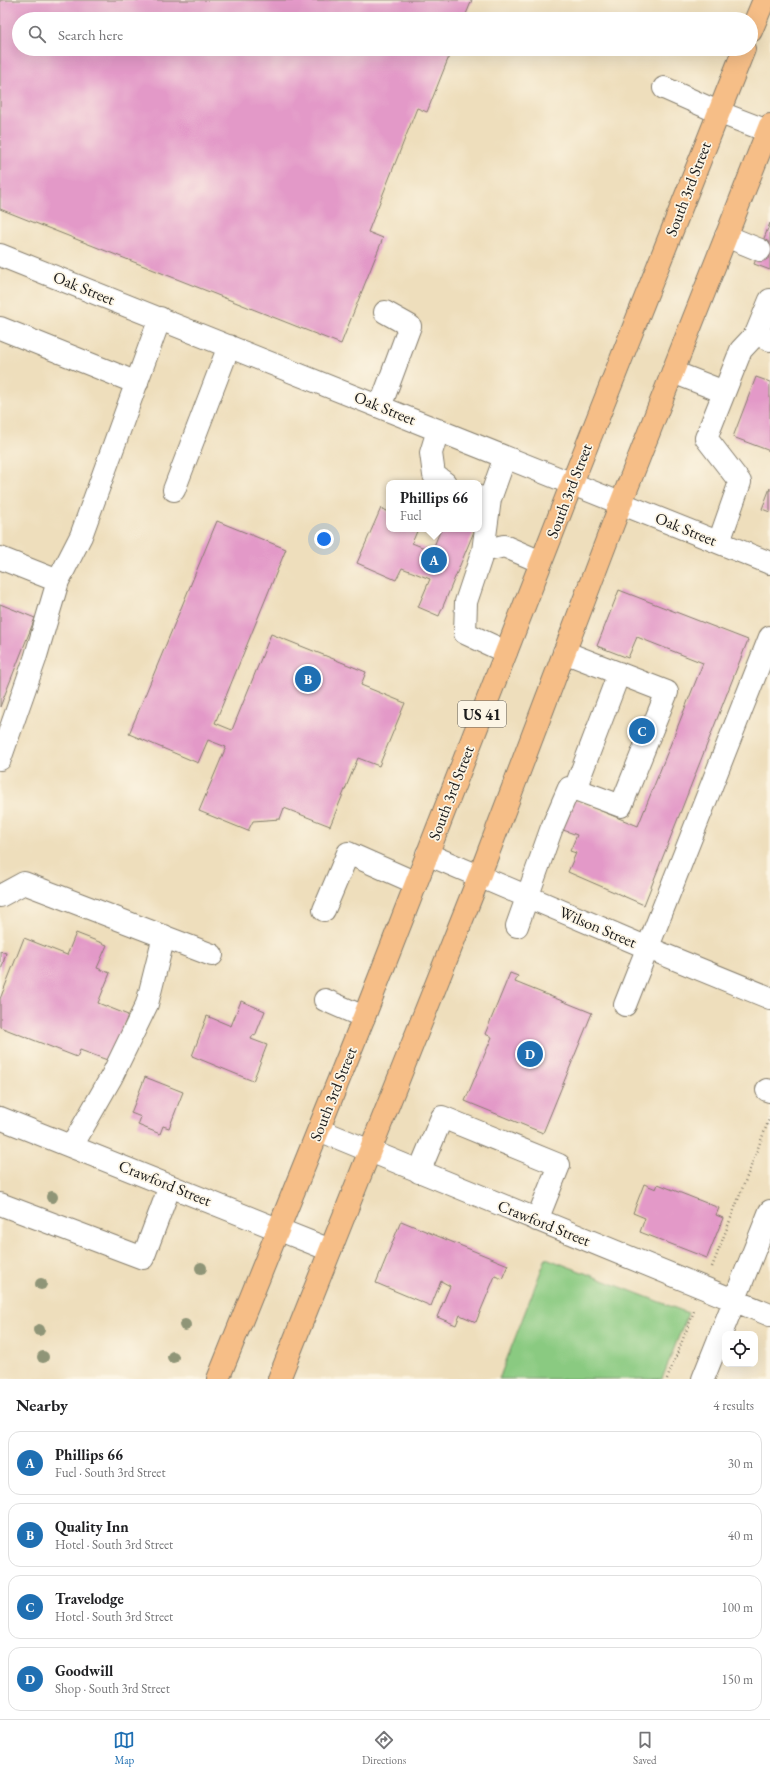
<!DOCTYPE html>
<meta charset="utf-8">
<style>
body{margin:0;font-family:"EB Garamond",serif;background:#f6f6f6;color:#202124}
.controls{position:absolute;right:12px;bottom:12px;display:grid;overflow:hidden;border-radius:8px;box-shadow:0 4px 16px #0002}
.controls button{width:36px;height:36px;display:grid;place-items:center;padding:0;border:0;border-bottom:1px solid #e0e0e0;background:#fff;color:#202124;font:20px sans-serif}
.you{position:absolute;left:324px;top:539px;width:14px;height:14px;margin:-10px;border:3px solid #fff;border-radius:50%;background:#1a73e8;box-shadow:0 0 0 6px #1a73e833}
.badge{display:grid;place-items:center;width:26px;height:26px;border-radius:50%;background:#1f6fb2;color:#fff;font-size:13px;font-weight:700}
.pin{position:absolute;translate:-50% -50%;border:2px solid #fff;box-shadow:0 1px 4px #0006}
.popup{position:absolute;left:386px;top:480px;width:96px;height:52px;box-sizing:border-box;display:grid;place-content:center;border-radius:8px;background:#fff;filter:drop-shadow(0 1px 3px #0005);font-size:13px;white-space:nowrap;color:#757577}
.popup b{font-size:15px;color:#202124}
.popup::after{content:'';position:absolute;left:50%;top:100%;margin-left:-8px;border:8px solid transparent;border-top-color:#fff}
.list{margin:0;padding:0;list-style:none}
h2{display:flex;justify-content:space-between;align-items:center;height:52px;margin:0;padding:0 16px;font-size:17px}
h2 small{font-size:13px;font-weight:400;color:#757577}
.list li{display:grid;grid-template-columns:26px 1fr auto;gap:12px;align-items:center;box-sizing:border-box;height:64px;margin:0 8px 8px;padding:0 8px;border:1px solid #e0e0e0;border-radius:12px}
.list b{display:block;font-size:15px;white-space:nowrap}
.list p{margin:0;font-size:13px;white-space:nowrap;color:#757577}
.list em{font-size:13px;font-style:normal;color:#757577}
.icon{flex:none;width:22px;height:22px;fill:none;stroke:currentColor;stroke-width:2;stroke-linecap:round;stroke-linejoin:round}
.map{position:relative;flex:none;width:770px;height:1379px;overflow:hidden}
.search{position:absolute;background:#fff;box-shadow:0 4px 16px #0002;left:12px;right:12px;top:12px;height:44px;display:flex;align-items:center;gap:10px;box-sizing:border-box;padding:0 14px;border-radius:22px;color:#757577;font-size:15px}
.sheet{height:340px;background:#fff}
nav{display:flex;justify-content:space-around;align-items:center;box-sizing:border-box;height:56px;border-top:1px solid #e0e0e0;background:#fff;font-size:11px;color:#757577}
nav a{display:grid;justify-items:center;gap:2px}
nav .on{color:#1f6fb2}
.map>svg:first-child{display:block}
.green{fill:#8aca81;stroke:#53734e}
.building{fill:#e399c8}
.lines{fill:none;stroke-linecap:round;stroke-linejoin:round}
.minor-casing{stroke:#857d6c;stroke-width:24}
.highway-casing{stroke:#857d6c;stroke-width:24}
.path{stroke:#857d6c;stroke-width:2.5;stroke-dasharray:1 3;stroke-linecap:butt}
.minor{stroke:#fff;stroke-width:22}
.highway{stroke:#f6be87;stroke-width:22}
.tree{fill:#8f9577}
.labels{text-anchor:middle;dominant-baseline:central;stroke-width:3.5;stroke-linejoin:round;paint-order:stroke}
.shield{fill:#fcf5e5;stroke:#5f5d58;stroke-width:1}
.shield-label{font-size:15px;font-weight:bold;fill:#1c1c1c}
.street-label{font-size:16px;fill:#1c1c1c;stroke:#fcf5e5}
</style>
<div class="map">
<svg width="770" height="1379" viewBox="0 0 770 1379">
<rect width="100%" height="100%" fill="#fcf5e5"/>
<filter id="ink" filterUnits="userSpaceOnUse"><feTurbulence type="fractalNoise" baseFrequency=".025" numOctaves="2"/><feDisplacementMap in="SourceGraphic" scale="8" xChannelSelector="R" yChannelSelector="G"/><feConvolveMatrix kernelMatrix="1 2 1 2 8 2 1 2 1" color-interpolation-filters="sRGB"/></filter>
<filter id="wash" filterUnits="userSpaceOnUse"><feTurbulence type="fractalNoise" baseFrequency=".012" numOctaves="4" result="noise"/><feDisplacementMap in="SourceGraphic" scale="16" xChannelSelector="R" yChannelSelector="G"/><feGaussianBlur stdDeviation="0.9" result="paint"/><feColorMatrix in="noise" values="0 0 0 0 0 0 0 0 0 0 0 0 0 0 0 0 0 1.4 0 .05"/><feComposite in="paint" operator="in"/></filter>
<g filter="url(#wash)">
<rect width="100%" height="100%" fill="#eedebc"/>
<path class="green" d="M546,1258l142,55 -26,66h-163z"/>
<g id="blocks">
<path class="building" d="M0,0h472l-8,19h-445v30h433l-25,63 -10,-4 -49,124 15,6 -42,106 -341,-135z
M770,223v47l-16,-6z
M756,377l14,5v69l-37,-14z
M770,488v24l-8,-3z
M381,508l8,4v17h29l-6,14 20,8 9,-22h34l-36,87 -21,-9 12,-28 -28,-11 -6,12 -39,-17z
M217,521l69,28 -71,174 17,7 39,-96 95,38 -5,13 44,18 -26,63 -21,-8 -28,68 -46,-18 -4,11 -27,2 -5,10 -49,-20 27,-64 -18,-7 -10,23 -69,-29z
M619,590l129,50 -104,265 -76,-33 8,-19 -6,-2 7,-16 -22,-8 12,-30 71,29 65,-163 -66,-26 -9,21 -31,-12z
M0,604l35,14 -35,89z
M76,933l31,12 -10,23 13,5 -12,30 30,12 -18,46 -30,-11 -3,7 -77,-30v-28l24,-61 43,17z
M0,951l6,2 -6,21z
M510,973l8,3 -3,6 77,31 -49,120 -78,-32 27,-64 -7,-3z
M241,1001l24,10 -10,25 -2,-1 -2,4 16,6 -14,36 -61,-25 15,-40 24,10z
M145,1077l38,15 -14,36 -6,-2 -3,8 -22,-9 3,-8 -10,-4z
M644,1184l12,5 2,-5 61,24 -3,7 7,3 -16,40 -67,-26 5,-14 -12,-5z
M401,1221l107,44 -6,14 -7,-3 -19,46 -16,-7 -4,10 -19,-8 13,-31 -9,-5 -10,25 -55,-23z"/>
</g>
</g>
<g filter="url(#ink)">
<use href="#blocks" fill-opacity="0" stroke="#857d6c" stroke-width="1"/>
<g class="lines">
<defs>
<path id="minor" d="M664,88l54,24 52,20
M726,236l34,14
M0,255l770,308
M0,328l137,55
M756,334l14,-34
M673,372l51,20
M380,407l30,-81 -25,-14
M438,430l-7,23 3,22 11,8
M174,490l55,-144
M479,497l11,2 15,-42
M719,542l21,-60 -34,-44 35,-88 15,-16 14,6
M483,551l7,-52
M0,558l58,23 23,-45 79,-218
M506,652l-41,-19 1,-31 17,-51 21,-5 37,16
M564,652l103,40 -46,114 -46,-17 44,-116
M0,759l35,-100 23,-78
M427,854l221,94 122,50
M0,896l24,-13 188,72
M324,910l24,-57 68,30
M517,926l34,-96 18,-42 6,1
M325,1000l39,17
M625,1005l145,-368
M767,1090l3,1
M0,1118l330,132
M319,1130l451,185
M72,1146l40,-70 35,-72 17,-68
M419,1172l23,-55 117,48 -22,55
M0,1204l143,54 27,-72
M703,1379l67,-168"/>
<path id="highway" d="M751,31l13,-31
M218,1379l146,-362 208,-534 172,-434
M279,1379l200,-502 142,-374 149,-378"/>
</defs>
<use href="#minor" class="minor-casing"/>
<use href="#highway" class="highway-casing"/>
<path class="path" d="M712,1267l58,-150
M667,1379l28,-70"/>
<use href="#minor" class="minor"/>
<use href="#highway" class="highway"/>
</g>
<g class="tree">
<circle cx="52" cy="1197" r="6"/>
<circle cx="201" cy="1268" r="6"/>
<circle cx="41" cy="1284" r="6"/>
<circle cx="185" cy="1325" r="6"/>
<circle cx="39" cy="1330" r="6"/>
<circle cx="43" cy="1357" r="6"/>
<circle cx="173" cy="1357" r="6"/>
</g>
</g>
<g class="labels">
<rect class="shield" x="458" y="701" width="48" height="26" rx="3"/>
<g class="shield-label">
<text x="482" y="714">US 41</text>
</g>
<g class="street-label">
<text transform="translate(688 189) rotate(-69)">South 3rd Street</text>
<text transform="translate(84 288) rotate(22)">Oak Street</text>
<text transform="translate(385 408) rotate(22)">Oak Street</text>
<text transform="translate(569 491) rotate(-69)">South 3rd Street</text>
<text transform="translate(686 529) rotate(22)">Oak Street</text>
<text transform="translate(451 793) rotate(-69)">South 3rd Street</text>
<text transform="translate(598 927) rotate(23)">Wilson Street</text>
<text transform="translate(333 1094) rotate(-68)">South 3rd Street</text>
<text transform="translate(165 1183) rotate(22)">Crawford Street</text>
<text transform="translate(544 1223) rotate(22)">Crawford Street</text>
</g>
</g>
</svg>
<div class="controls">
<button><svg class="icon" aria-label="locate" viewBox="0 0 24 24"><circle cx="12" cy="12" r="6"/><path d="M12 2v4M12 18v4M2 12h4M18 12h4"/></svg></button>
</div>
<div class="you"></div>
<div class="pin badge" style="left:434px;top:560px">A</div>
<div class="popup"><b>Phillips 66</b>Fuel</div>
<div class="pin badge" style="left:308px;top:679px">B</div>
<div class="pin badge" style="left:642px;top:731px">C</div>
<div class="pin badge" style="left:530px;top:1054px">D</div>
<div class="search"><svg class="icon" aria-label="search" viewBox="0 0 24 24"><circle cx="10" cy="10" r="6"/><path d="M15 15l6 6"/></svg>Search here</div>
</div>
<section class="sheet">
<h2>Nearby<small>4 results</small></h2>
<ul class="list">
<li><span class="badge">A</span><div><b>Phillips 66</b><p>Fuel · South 3rd Street</p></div><em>30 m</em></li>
<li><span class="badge">B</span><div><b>Quality Inn</b><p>Hotel · South 3rd Street</p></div><em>40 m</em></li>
<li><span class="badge">C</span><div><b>Travelodge</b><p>Hotel · South 3rd Street</p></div><em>100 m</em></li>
<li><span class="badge">D</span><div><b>Goodwill</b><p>Shop · South 3rd Street</p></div><em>150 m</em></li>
</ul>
</section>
<nav>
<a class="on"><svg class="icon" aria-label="map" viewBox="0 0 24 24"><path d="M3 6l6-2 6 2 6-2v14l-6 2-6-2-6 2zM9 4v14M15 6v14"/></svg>Map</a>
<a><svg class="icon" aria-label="directions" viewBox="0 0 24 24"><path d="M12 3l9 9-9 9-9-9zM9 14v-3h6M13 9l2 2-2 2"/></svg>Directions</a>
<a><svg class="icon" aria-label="saved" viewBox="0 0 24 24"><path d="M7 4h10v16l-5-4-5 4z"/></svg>Saved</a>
</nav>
